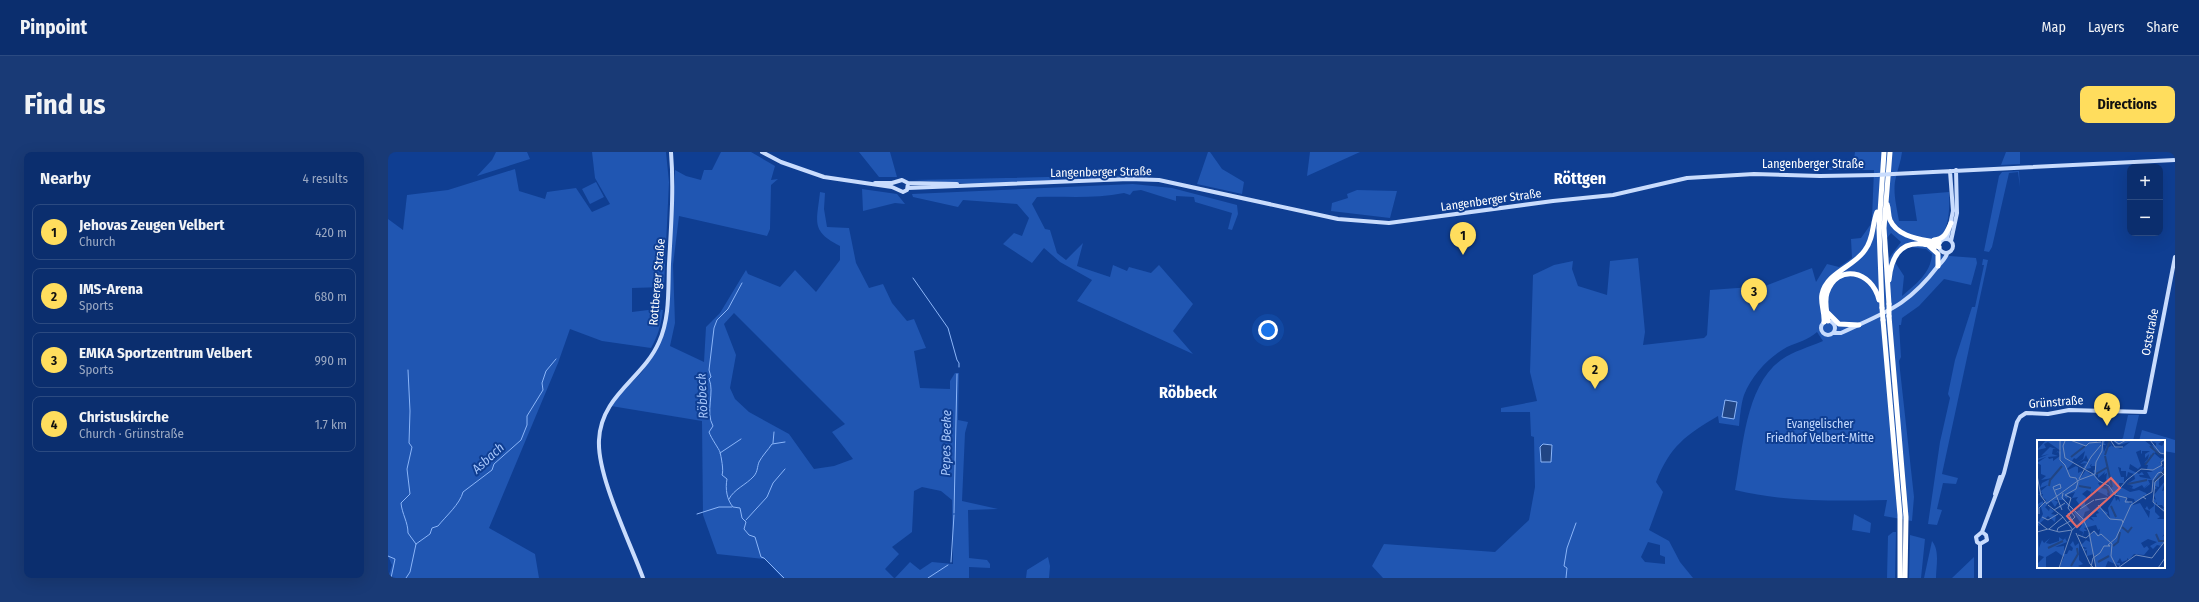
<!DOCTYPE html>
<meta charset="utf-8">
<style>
body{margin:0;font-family:"Fira Sans Condensed",sans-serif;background:#193a76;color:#f1f3f6}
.controls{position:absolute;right:12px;top:12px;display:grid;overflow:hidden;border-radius:8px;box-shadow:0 4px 16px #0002}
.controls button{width:36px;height:36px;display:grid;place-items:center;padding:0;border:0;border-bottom:1px solid #2b4a81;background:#0b2e6e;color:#f1f3f6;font:20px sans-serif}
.you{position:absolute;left:880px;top:178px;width:14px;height:14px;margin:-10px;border:3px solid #fff;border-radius:50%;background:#1a73e8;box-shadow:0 0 0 6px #1a73e833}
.badge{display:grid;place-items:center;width:26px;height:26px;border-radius:50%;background:#ffdd5d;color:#111;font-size:13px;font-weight:700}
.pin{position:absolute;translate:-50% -33px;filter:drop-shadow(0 1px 2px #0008)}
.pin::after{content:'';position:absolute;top:21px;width:14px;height:12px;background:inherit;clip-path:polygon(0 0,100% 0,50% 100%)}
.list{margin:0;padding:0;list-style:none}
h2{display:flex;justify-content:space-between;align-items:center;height:52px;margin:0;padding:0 16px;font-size:17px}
h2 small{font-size:13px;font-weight:400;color:#9aa8c2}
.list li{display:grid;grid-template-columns:26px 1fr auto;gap:12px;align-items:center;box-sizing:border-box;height:56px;margin:0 8px 8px;padding:0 8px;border:1px solid #2b4a81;border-radius:8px}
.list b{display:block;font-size:15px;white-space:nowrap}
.list p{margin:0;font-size:13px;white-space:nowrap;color:#9aa8c2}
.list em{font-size:13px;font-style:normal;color:#9aa8c2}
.map{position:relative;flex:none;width:1787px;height:426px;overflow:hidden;border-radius:8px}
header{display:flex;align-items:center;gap:24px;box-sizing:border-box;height:56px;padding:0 20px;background:#0b2e6e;border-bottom:1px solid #2b4a81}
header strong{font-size:19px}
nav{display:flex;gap:22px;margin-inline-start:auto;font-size:14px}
.intro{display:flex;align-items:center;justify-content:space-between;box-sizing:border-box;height:96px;padding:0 24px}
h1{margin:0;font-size:28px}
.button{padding:10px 18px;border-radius:8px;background:#ffdd5d;color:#111;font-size:14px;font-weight:700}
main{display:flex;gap:24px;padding:0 24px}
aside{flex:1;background:#0b2e6e;border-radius:8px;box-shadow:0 4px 16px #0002}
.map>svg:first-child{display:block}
.green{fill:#2056b2;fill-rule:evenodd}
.water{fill:#214584;stroke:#8bb5f8}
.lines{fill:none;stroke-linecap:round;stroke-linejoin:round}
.stream{stroke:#8bb5f8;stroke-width:1}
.secondary{stroke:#c9dcfd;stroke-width:4}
.highway{stroke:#fff;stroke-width:5}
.secondary-bridge{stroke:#c9dcfd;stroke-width:4}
.highway-bridge{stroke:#fff;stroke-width:5}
.labels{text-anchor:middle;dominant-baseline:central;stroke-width:4;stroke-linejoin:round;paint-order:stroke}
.street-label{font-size:12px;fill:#fff;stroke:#0f3e92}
.park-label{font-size:12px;fill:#c2d8fe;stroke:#0f3e92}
.water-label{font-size:13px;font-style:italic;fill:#a6c6fb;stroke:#0f3e92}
.district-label{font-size:16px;font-weight:bold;fill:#fff;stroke:#0f3e92}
.inset-river{fill:none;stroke:#214584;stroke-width:2}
.inset-road{fill:none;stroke:#6f8bbe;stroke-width:1}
.view{fill:#e26868;fill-opacity:0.15;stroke:#e26868;stroke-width:2}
.inset-edge{fill:none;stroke:#fff;stroke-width:2}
</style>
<header>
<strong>Pinpoint</strong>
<nav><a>Map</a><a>Layers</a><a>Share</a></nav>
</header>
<div class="intro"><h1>Find us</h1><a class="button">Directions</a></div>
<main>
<aside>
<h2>Nearby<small>4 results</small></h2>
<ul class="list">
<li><span class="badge">1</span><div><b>Jehovas Zeugen Velbert</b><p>Church</p></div><em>420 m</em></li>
<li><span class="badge">2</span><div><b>IMS-Arena</b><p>Sports</p></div><em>680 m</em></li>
<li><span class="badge">3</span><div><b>EMKA Sportzentrum Velbert</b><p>Sports</p></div><em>990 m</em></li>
<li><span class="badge">4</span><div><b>Christuskirche</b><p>Church · Grünstraße</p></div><em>1.7 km</em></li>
</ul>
</aside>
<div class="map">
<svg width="1787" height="426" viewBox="0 0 1787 426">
<rect width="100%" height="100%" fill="#0f3e92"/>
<path class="green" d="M108,0h31l3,7 -53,17 15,-16z
M204,0h74l3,30 -5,105 -32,1v24l24,-3 7,1c-2,15 -5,26 -12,38l-49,-7 -32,-12 -12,34 -69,165 46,26 4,24h-151l4,-13 -4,-9v-337l15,11 4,-35 41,-5 67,-21 4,22 26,8 2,-7 29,-4 16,24 18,-8 -15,-26z
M333,0h30l24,14 -4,14 7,-1 -7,6 -1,44 -3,7 -88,-20 -6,49 2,58 -5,23 34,16 2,-35 14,-14 26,-43 2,4 32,13 15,-17 21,22 24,-32v-14c-30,-15 -23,-24 -20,-54l5,1 -1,16 3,18 22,1 7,35 13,25 14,-4 9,19 15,18 7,-2 12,29 -12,3 6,37 30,1v-8l5,-8h4l-1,47 10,2 -3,11 -3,68 36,8 -30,1 1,48 18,2 3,4v4l-21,-1v11h-74l15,-16 10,8 12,-8 21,2 -1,-64 -11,-9 -19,-4 -8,4 -2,41 -20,15 7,7 -14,15 9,9h-112l-17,-19 -48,-5 -14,-39 -1,-94 -91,-15 3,-6 28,-28 22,-37 6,-63 5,-102 11,6 15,4 3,-10h8zM346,161l111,111 -13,8 21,27 -19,7 -20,3 -25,-35 -40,-22 -14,-13 -5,-11 6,-33 -12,-31z
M471,0h31l7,25h-18z
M820,0h2l12,17 22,13 -2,12 -45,-10z
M922,0h50l-53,24z
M1467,0h47c-1,9 -4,16 -6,25 -4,14 1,31 3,44h18l-4,-26 36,-3c1,27 -1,36 -15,59l3,4 39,3 1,5 -6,22 -27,-6 -25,27 -17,12 -1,7h-2l2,32 -2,4 15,136 -2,24 -28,-5 3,-16c-52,1 -102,2 -152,-10 8,-41 10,-104 46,-130 13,-9 28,-13 42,-19l-6,-9c-9,8 -19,10 -30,15 -18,10 -35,28 -43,48 -3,9 -4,21 -5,31l-20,-3 -1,-7c-32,19 -48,30 -62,66l7,10 -14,38 20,11 11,21 13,16h-310l-11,-12 12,-22 111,8 34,-32 6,-33 -1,-50 -3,-1 -1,-24h-29v-4l36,-7 -7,-29 3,-97 21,-10 19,-4 -1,8 6,17 29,9 3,-34 28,-3 7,74 -2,13 61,-7 3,-3 3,-45 55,-4 47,-18 4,14 11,-18 12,3 13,-9 -1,-19 10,-1 10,-14 1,-6 2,-48h-48l-1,-3 33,2 1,-7 -5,-3zM1503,81l10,9 -12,16 -2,-20zM1522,95l16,2 6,5c-1,19 -16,30 -30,42l2,-20 -9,-14 7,-10zM1260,390l12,3v10l5,2v7l-20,-2 -4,-5z
M1618,0h14v12l-19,1z
M1631,19l1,16 -2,-15 -9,1 -17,74 -3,5 -5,-1 15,-75 3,-4z
M703,24h49l-164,8 -63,-4z
M208,30l8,15 -14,7 -8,-15z
M745,32l39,4 65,17 1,9 -6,16 -4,-1 4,-16 -37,-11 -1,-5 -18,-1v5l-35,-11 -8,1 -3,4 -6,-2c-29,6 -57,3 -87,4l-5,7 13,25 5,1 7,23 9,7 17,-17 -6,23 33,11 3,-12 14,6 2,-4 22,6 8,-8 34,39 -20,27 20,23 -116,-53 15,-21 -32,-18 -16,-14 -12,15 -29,-19 11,-11 8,3 7,-18 -12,-14 -54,-4 -5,7 -45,-10 -1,-3z
M474,37l35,5 8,10 -10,-1 -32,8z
M969,38l40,1 -7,27 -59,-7 1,-8 16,-5 -1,-4z
M1595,107l5,1 -46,214 16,4 -2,6 -13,-1 -6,26 5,1 -5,15 -9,-1 12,-82 10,-44 -2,-4 7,-34 17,-53h3l9,-42h-2z
M1740,263h11l-6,26h-14l4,-3z
M1754,278l33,10v13l-11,-2v-10h-25z
M1466,362l17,9 -1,10 -18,-3z
M1505,380h3l-1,46h-8l1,-42z
M1522,383l15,4 -4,39h-12z
M1544,389c8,10 4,25 4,37h-12z
M660,405l2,9 -1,12h-23l1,-8z
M1586,405v21h-22z"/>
<path class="water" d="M1337,248l12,2 -3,17 -12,-2z
M1155,292l9,1 -1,17h-10l-1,-15z"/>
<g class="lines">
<path class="stream" d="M525,126l35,50 9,32 2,3v4
M354,131l-14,26 -11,11 -3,8 -5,42 2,7 -2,2c6,13 -4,33 4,47l-4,6c2,6 10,17 11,20 1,4 4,19 2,23l5,4c-2,10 0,21 6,28l7,1 2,10 4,4 -2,7 5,6 6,2 6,20 3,1 20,20
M20,218l2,41 -1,32 3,4 -5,22 3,25 -9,9c1,11 7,19 7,30l8,11
M385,291l1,-11
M332,301l21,-14
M341,347c5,-10 17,-14 25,-23 4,-5 3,-9 5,-14 3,-6 9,-12 13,-18l13,-2
M566,361l3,-139
M309,362l22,-7h13
M358,368l21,-23 6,-14 12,-14
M0,404l7,3 -4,19
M563,410l3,-47
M18,426l4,-6 6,-28 14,-10 2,-6 6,-2c8,-10 22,-22 25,-34l29,-22 2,-6 27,-24 6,-15v-9l16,-26 -1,-7 4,-12 10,-12
M540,426l20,-13
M1178,426l1,-10 -3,-2 3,-18 9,-25"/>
<path class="secondary" d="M374,0l19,10 43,15 68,10 11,5 4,-2 1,-7
M1505,22l282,-14
M487,31h17l10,-3 6,3
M520,31l49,1
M520,36l221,-9 30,1 179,39 51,4 164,-22 60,-6 74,-17 67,-4 66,2 57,-1
M1551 94a7 7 0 1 1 14 0a7 7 0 1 1-14 0Z
M1559,87l6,-28 -3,-40
M1563,89l6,-28 -1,-43
M1433 176a7 7 0 1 1 14 0a7 7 0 1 1-14 0Z
M1445,181h8c44,-21 66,-26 97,-67 4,-4 7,-7 9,-12
M1607,342l5,-17
M1594,380l22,-59 13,-51 3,-5 6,-4 22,1 21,-4 76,2 30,-155
M1592,392l7,-4 -1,-5 -4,-3
M1592,392l-3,-2 -1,-5 6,-5
M255,426c-13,-36 -46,-102 -44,-138 2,-45 44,-61 60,-98 11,-24 9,-53 10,-78 2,-37 5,-75 2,-112
M1592,426v-34"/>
<path class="highway" d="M1499,52c2,5 1,11 3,16 8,18 32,19 49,23
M1546,88c11,-1 13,-8 17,-17
M1541,94l9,8v12
M1501,128c2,-21 10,-39 34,-36 5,1 11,1 16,3
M1501,152l-5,-76 6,-76
M1494,156l-3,-80 5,-76
M1439,160l12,12 20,1
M1501,164l17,201 -1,61
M1495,168l17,195v63
M1440,169c-1,-9 -4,-19 -1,-28 10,-30 45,-23 52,7
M1436,170c1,-9 -4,-19 -2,-28 5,-22 32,-27 43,-44 9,-12 7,-26 12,-38"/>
<path class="secondary-bridge" d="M1489,23l16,-1"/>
<path class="highway-bridge" d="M1501,152v12
M1494,156l1,12"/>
</g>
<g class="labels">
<g class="street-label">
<text x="1425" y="12">Langenberger Straße</text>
<text transform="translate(713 20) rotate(-1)">Langenberger Straße</text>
<text transform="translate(1103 48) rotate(-8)">Langenberger Straße</text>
<text transform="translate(269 130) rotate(-85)">Rottberger Straße</text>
<text transform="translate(1762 180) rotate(-79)">Oststraße</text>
<text transform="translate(1668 250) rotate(-4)">Grünstraße</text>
</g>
<g class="park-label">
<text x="1432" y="272">Evangelischer<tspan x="1432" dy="14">Friedhof Velbert-Mitte</tspan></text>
</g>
<g class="water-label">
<text transform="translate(314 244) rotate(-93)">Röbbeck</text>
<text transform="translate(558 291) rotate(-89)">Pepes Beeke</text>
<text transform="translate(100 306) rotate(-43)">Asbach</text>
</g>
<g class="district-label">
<text x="1192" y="26">Röttgen</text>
<text x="800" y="240">Röbbeck</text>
</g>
</g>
<g transform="translate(1649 288)">
<rect width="128" height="128" fill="#0f3e92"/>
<path d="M9,0h50l2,3 8,-3 -2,3 2,2h-3l1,7 4,-9 -1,5 4,-2 -1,-4 2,4 9,3 9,-7 -12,3 -6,-5h32l10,8 -2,-3 4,1v-3l-9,-3h17l-6,4 4,2 3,-5v12l-3,1 3,1v1l-9,-4 -2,1 7,6v-1h4l-3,1 3,1v1l-6,2h3v5l3,-2 -3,5 3,-1 -6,7v10l-5,-1 3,2 -3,2 -1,-10h-5l2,4 -6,5 5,-6 -5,5 -2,-3 -8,4 -3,-1 -2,-1 3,1 1,-2 -6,-2 8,-5 -1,-5 -6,-2 -1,4 -1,1v-6h-5v-3l-3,-1 3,10h3v6h-5v3l11,6 9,-2 7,3 1,2h-4l2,2 -10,5 -1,-3 -9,-2 5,7 3,-3v4l7,-2 9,15 1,-7 -5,-2 2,-3 2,4 5,-4 -1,-8 3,2 -2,-5 11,-14 -3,10 3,-1v22l-4,-3 3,-1 -2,-3h-5v-3l-2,2v8l5,5 -3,2h8v14l-3,4 3,-2v6l-3,5 -5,-1 -4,4 -3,-3 7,-4 -9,-3 -7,4 3,5 3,-2 2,3 -5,6 -10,-1 -5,6 -2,-2v2l-5,2 -2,-4 -3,5h3v3l-12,-5 -3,7h-9l-2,-14 -7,2v-6l-2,1 -2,-3 2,1 2,-1 -7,-2 6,-6 4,2 -2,-9 3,2 3,-5 5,5 1,-6 -2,1 -2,-5 -12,3 3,3h-3l-2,8 1,-7 -4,-2 3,-5 -12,-18 -5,-3 -5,4 -4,1 7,-4 4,-1 -4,-4h-9l4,2 -3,5 -4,-6 -6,6 4,4 1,-3 4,3 -3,3 5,1 -1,7 -7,-6 -9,8 1,2 -3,-1 6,-11 -3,-10 -3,9 1,-9 5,-3v4l3,-5 -4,-3 1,-3 -6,1 5,-2 -1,-2 7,-6 -8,3 2,-5 10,-5 -11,2 5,-4 -5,-2v-9l-4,-2 9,-6 -8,3 -1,-1 12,-5 -8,2 9,-9 6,2h-3l-1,5 6,2 -10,1 1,2 4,-1v3l7,-5 -2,-5 -2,2h-1l6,-2 -13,-9 -4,2 2,4 -9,2zM104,10v3l1,1v-3h8l-5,3v4l4,-4 -1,5 -4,4 4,-2 3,-7 -1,5 -5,6h3l-1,4 6,3h-6l4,7 -11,-2 -1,-2h5l-2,-3 -3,2 -10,-5 1,-5 8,5 3,-3 -5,-14zM48,11l-2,8 -8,5 9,-5 2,-4 3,7 -5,-1 -4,3 6,-1 -5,3 6,-3 -4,4 3,2 5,-1 -1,-3 2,-1 -1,2h4l1,3 -3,2 2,2 -5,1 -4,-4 -5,7 1,-6 -4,2v-6h-2l2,-2 -10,5 -1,-1 7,-7 -2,-1 2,-3 2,1zM68,32l-1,3 3,-2 -1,6 6,9 -2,1v-2l-10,-1 -2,-3 3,-1 -6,-6 3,-2v4zM50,50l4,2 -1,4 3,-5 3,2 -1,-3 14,7 -2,-3 2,-4 1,6 6,-3 3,4 1,5 -2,-3 -2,2 -1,-5 -7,12 2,10 -4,-3 2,-2 -9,-6v3l-2,-3 -1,2 3,4 -3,1 1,3h-6l3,4 -6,-3 -2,3v-3h-3l2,-6 5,-2 -5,-6 1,-7 -4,-3zM38,52l-3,6 6,-1 -2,3 6,8 -6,4 -14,-14 4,3 -3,-5 4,3 1,-3 -2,-1zM1,93l1,15 3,-8 2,3 6,-5 -4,5 4,1 9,-3v-4l4,3 6,-5 -4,3 2,4 -12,5 9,-1v8h3l2,-4 3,1 1,-3 -3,-3 3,-4 2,5 4,-3v17l4,4 -5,2 5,2h-24l5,-11 -8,-6 -10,6v11h-9v-4l7,-7 -5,-2 -2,4z" fill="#2056b2" fill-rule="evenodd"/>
<path class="inset-river" d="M113,6l10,9M68,15l5,-15M68,16l7,31M34,17l14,-11M108,25l9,-12M59,34l12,-7M117,42l11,-12M91,44l19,-4M12,46l1,-6 12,-14M42,46l12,2M63,47l7,1 2,5M74,66l5,11M85,87l6,5 4,-5M119,94l3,7h6M76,106l5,-4 2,-10M11,108l15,-7M61,122l11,-6M34,126l7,-12 -1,-6"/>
<path class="inset-road" d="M33,0l16,6 3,-3 12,-1M76,0l6,4 7,-4M113,0l10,13 5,1M23,1v19l5,5 5,12 6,1 2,4 -2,7 -11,6 6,3 -3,10 7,9 -3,3 4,7M28,1l-2,5 2,12 28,16M74,1l4,6h8M56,34l6,7 10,5 6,9 12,3 -2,4h7M0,35l4,21 6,8M42,39l12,-22 10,-12M18,50l6,-2 -1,-4 -7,3 9,23M26,53l-1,5 21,21 6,13 7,36M78,54l12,-14 14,-11 12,1 9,-5 -1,-3 4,-3M106,57l9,-5 1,-12 5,-7 3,-1 3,3M58,60l12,-2M116,62l2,-20 10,-9M116,62l12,10M9,64l33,-24 16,-6 1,-12 6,-11 1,-11M11,65l14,11 11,14M61,65l12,14 12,1 1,3M43,69l14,-9M17,70l11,-7M2,74v-6l6,-6M5,77l6,3 10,-6M0,81l10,8M12,89l14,-12M20,91l1,-3 14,-8 -4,-7M0,92l11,-3 11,3 13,-2 35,-31M39,93l14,31 4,4M41,95l8,3 8,-7 4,5 3,-2 11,10 -1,12 6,12M54,127l2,-9 7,-5 4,-7h6l-2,-1 8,-7 15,-33 12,-8 3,2M22,128l13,-38M81,128l18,-13 16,3 13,-17M121,128l7,-10"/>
<path class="view" d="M74,38l9,10 -43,39 -10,-11z"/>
<rect width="128" height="128" class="inset-edge"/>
</g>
</svg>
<div class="controls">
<button>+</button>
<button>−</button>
</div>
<div class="you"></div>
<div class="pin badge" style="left:1075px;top:103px">1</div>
<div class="pin badge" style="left:1207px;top:237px">2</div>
<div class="pin badge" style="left:1366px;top:159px">3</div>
<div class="pin badge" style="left:1719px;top:274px">4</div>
</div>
</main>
